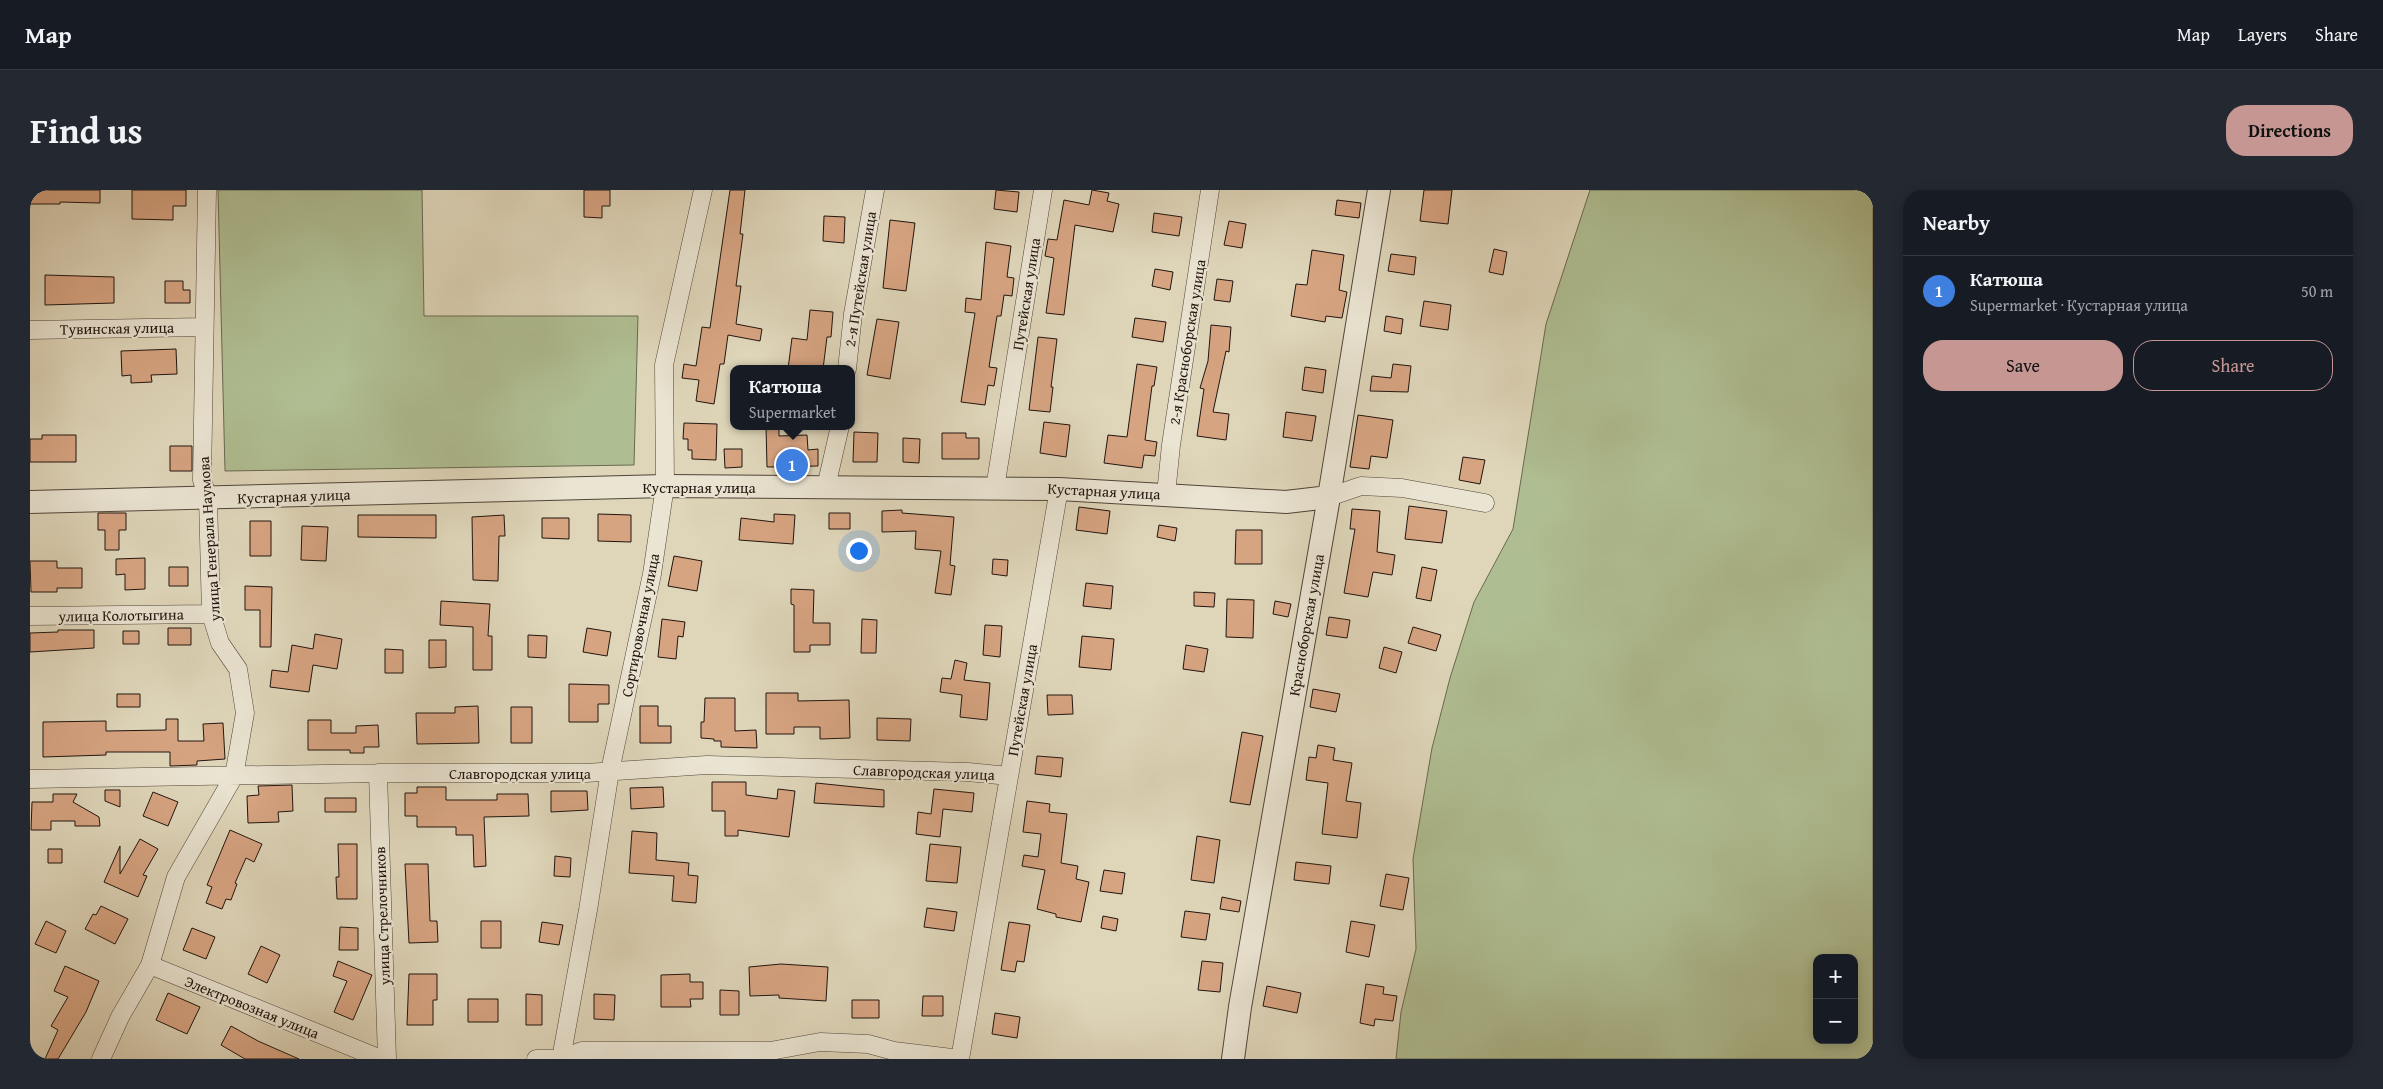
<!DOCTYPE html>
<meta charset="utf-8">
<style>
body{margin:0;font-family:"Gentium Book Plus",serif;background:#242831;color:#f1f3f6}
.controls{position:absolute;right:15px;bottom:15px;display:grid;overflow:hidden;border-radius:10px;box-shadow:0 2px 12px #0003}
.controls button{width:45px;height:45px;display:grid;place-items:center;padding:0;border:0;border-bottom:1px solid #363941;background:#171b24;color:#f1f3f6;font:25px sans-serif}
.you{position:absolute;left:828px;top:360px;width:18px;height:18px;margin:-12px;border:4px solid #fff;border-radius:50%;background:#1a73e8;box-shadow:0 0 0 8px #1a73e833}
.badge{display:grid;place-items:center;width:32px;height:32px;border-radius:50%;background:#c59692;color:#fff;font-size:16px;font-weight:700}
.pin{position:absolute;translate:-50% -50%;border:2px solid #fff;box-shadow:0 1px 5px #0006}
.popup{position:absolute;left:700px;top:175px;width:125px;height:65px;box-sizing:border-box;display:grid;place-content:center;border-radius:10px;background:#171b24;filter:drop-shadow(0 1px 4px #0005);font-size:16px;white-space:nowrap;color:#9ea1a6}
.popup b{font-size:19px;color:#f1f3f6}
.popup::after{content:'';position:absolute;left:50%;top:100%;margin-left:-10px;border:10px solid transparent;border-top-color:#171b24}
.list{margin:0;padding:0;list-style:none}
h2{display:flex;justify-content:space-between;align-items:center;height:65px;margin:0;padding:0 20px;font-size:21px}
h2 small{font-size:16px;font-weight:400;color:#9ea1a6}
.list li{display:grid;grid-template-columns:32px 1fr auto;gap:15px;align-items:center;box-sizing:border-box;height:70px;padding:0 20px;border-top:1px solid #363941}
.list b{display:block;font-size:19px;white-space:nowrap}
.list p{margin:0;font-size:16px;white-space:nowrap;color:#9ea1a6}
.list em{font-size:16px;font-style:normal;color:#9ea1a6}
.actions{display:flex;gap:10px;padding:15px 20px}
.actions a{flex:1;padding:11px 0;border:1px solid #c59692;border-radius:20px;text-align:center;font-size:18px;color:#c59692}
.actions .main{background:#c59692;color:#111}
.map{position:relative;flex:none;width:1843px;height:869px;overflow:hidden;border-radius:20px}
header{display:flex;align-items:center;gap:30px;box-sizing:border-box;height:70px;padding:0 25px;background:#171b24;border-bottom:1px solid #363941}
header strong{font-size:24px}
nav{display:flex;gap:28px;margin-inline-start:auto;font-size:18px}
.intro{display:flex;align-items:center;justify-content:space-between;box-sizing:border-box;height:120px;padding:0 30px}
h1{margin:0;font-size:35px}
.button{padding:12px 22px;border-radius:20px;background:#c59692;color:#111;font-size:18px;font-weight:700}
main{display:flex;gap:30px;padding:0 30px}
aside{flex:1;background:#171b24;border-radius:20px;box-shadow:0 2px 12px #0003}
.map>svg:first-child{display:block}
.green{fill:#afbe92;stroke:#686950;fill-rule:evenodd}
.building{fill:#d7a482;stroke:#21140e}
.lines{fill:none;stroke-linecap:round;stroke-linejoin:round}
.minor-casing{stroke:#504439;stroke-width:19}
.tertiary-casing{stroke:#504439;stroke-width:24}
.minor{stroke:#eae4d2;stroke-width:18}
.tertiary{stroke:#eae4d2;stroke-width:22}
.labels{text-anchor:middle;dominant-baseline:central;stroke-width:4;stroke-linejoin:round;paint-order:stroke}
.street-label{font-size:15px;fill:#21140e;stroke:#eae4d2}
</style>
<header>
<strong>Map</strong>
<nav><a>Map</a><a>Layers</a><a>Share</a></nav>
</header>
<div class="intro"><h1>Find us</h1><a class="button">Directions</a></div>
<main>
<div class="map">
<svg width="1843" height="869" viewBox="0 0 1843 869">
<rect width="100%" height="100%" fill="#dfd6ba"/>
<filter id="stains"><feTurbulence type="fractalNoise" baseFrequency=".004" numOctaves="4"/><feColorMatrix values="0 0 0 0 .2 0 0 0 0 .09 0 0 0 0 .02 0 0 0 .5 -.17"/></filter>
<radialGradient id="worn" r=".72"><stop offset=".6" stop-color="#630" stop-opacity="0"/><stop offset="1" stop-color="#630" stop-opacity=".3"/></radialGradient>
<path class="green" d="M188,0h204l2,126h214l-4,149 -409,6z
M1560,0h283v869h-477l5,-47 15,-63 -3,-90 19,-111 18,-70 24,-76 39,-73 33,-205zM1787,768h37v82h-37z"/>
<path class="building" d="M0,0h70v13l-40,-1v2h-30z
M102,0h54v16h-13v14l-41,-1z
M554,0h26v16h-8v12l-18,-1z
M700,0h15l-5,44h3l-7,52h5l-5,38 26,5 -2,12 -32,-6 -4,29h-4l-6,40 -18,-3 3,-21 -17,-2 2,-14 12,2 6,-39 8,1z
M966,0l23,2 -2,20 -23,-3z
M1062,0l17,3 -2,8 12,3 -6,28 -38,-7 -11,90 -18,-2 8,-55 -9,-2 3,-17 9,1 7,-40 25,5z
M1394,0h28l-4,34 -28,-3z
M1307,10l24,3 -2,15 -24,-3z
M1124,23l28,4 -3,19 -27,-4z
M794,26l21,1 -1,26 -21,-2z
M860,30l25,3 -9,68 -23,-3z
M1199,31l17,3 -4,24 -18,-3z
M956,52l25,4 -4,31 7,1 -2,18 -8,-1 -3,21h-4l-8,51 8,1 -3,18 -6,-1 -3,20 -24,-3 14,-89 -10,-1 1,-14 15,2z
M1464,59l13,3 -4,23 -14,-3z
M1282,60l32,5 -5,35 8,2 -5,26 -16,-2 -1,6 -34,-6 5,-32 11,1z
M1361,64l25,3 -2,18 -26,-4z
M1125,79l18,3 -3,18 -18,-4z
M15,85l69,2v26l-69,2z
M1187,89l16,2 -3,21 -16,-2z
M135,91h18v9h7v13h-25z
M1394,111l27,4 -3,25 -28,-4z
M780,120l23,2 -2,25h-4l-4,32h-35l4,-31 15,2z
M1356,126l17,3 -2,15 -17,-3z
M1105,128l31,4 -3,20 -31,-5z
M847,129l22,3 -9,57 -23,-4z
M1181,135l20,2 -2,25 -3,-1 -13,61 16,2 -3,26 -29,-4 7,-47 -4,-1 8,-27z
M1008,147l19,2 -6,48h2l-3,25 -21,-2z
M146,159l1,25 -26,1 1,7 -21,1v-8l-9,1 -1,-25z
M1107,174l20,3 -3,19h-2l-7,54 12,2 -2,14 -11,-1 -2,13 -38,-5 4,-28 19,2z
M1363,174l18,2 -3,26 -38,-1 2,-15 19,2z
M1275,177l21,3 -3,23 -21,-3z
M1256,222l30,4 -4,25 -29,-4z
M1328,225l35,5 -6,38 -16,-2 -2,13 -19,-2z
M1014,232l26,3 -4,32 -26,-4z
M654,233l33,1 -1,36 -24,-1v-9h-4v-11h-5z
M736,236l13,1v9l28,-1 1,15 10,-1v17l-51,1z
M824,242l24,1 -1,29h-24z
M912,243h24v5h13v21h-37z
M12,245h34v27h-46v-23h12z
M873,248l17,1 -1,24 -16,-1z
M140,256h22v25h-22z
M694,259h18v18l-17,1z
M1433,267l22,3 -5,24 -21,-4z
M1379,316l38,5 -5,32 -37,-4z
M1049,317l31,4 -3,23 -31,-4z
M1322,319l28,2 -3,41 18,3 -3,20 -19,-3 -5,25 -24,-4 11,-64h-5z
M872,320v3l52,4 -4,48 5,1 -4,29 -16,-2 6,-42 -26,-2 1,-18 -34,1v-21z
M68,323h28v17h-7v20h-14v-20h-7z
M799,323h21v16h-21z
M568,324l33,1v27l-33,-1z
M744,324l21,1 -2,29 -54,-4 2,-22 33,4z
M328,325h78v23l-78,-1z
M474,325l1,21h-6l-1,45 -25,-1 -1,-63z
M512,328h27v21l-27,-1z
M220,331h21v35h-21z
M1129,335l18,3 -2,13 -18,-4z
M272,336l26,1 -2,34 -25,-1z
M1206,340h26v34h-27z
M644,366l28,5 -5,30 -29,-5z
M115,368v31l-20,1v-16l-9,1v-16z
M963,369l15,1 -1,16 -15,-2z
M0,371h27v7h25v20h-25v4h-26z
M139,377h19v19h-19z
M1392,377l15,3 -6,31 -15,-3z
M1056,393l27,3 -2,23 -28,-3z
M215,396l27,1 -1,60h-11v-37h-15z
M761,399l23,1 -1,33h17v22h-20v7h-16v-47l-3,-1z
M1164,402l21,1 -1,14 -20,-1z
M1197,409l27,1 -1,38 -27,-1z
M411,411l49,3 -2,32h4v34h-19v-43l-33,-2z
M1245,411l16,3 -3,13 -15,-3z
M1299,427l21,3 -3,18 -21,-3z
M632,429l23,3 -2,15 -5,-1 -2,23 -18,-2z
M832,429l15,1 -1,33h-15z
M955,435l17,1 -2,31 -17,-2z
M1383,437l28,8 -5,16 -28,-8z
M138,438h23v17h-23z
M557,438l24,4 -4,24 -24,-4z
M28,440h36v18l-64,4v-19l28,-1z
M93,441h16v13h-16z
M285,444l27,5 -5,30 -24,-4 -4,27 -39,-5 2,-17 16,2 4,-27 21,4z
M498,445l19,1 -1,22 -18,-1z
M1052,446l32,3 -3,31 -32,-3z
M399,450h17v27l-17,1z
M1156,455l22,4 -4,23 -21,-3z
M1354,457l18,5 -6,21 -17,-5z
M355,459l18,1v23h-18z
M925,470l12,3 -3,17 26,3 -3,37 -27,-3 2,-22 -22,-3 2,-14 9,1z
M539,494l40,1v19h-11v18h-29z
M1283,499l27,5 -4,18 -26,-5z
M736,503h32v8l51,-1 1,38 -30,1v-12h-26v7h-28z
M87,504h23v13h-23z
M1017,505h25l1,19 -25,1z
M675,508h30v33l21,-1 1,18 -36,-1v-6h-7v-2l-13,-1v-16h3z
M448,516l1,37 -62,1 -1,-31h39v-6z
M610,516h18v20h13v17h-31z
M481,517h21v36h-21z
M847,528l34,1 -1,22 -33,-1z
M136,529h12v22h26l-1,-17 20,-1 2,36 -28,2v4l-27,1v-14h-64v3l-63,2v-35l63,-1v10l60,-1z
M278,530h23v13h25v-7l22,-1 1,22h-15v6h-14v-3h-42z
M1212,542l21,4 -13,69 -20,-3z
M1288,555l17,3 -2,12 19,3 -6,38 15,2 -4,35 -35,-4 6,-51 -22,-3 3,-23 7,1z
M1007,566l26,2 -2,19 -26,-3z
M682,592h34v13l31,4 1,-10 17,2 -6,46 -51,-7v6h-13v-25h-13z
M786,593l68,7v17l-70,-4z
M262,595l1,26 -15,1 1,10 -31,1 -1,-27 12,-1 -1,-9z
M387,597h29v13h51v-6h31l1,22 -45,1 2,49 -12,1 -1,-32h-17v-8h-39v-11h-12v-23h12z
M633,597l1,20 -33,2 -1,-21z
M904,599l40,4 -2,19 -29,-3 -3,28 -24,-3 2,-22 13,2z
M75,600h15v17l-15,-6z
M521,601h36l1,19 -37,2z
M123,602l25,10 -10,24 -25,-10z
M23,604h24l-4,8 26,15 1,9h-25v-5h-24v9h-20l1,-28h21z
M295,608h31v14h-31z
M997,611l23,3 -1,8 18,2 -6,49 17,3 -2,13 13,3 -8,40 -25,-5v-3l-19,-5 8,-39 -23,-4 2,-11 14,2 3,-23 -18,-2z
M200,640l32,14 -8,18 -8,-4 -11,25 2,1 -6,16 -5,-1 -4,10 -16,-6 6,-16 -5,-2z
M602,641l25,2 -1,27 33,3 -1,12 10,1 -2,27 -24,-2 2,-25 -45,-3z
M1167,646l23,4 -6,43 -23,-3z
M110,649l18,10 -15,26 4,1 -9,21 -34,-15 16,-36v28z
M308,654h19v55h-20l-1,-22h3z
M900,654l31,3 -4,36 -31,-2z
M18,659h14v14h-14z
M525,666l16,2 -1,19 -16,-1z
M1266,672l35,4 -2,18 -35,-4z
M375,674h23l2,57h7l1,21 -29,1z
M1074,680l21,3 -3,21 -22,-3z
M1356,684l23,4 -6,32 -23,-4z
M1192,707l19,4 -2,11 -19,-3z
M71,716l27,13 -13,25 -30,-15 8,-15 3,1z
M897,718l30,4 -3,19 -30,-4z
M1155,721l25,3 -4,26 -25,-3z
M1073,726l15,3 -2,12 -15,-3z
M16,731l20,10 -10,22 -21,-9z
M451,731h20v27h-20z
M1321,731l24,4 -6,32 -23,-5z
M512,732l21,3 -4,20 -20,-3z
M979,732l21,3 -6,37 -7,-1 -2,11 -14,-2z
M310,737l18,1v22h-19z
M162,738l23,9 -9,22 -23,-9z
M231,756l19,9 -13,28 -19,-9z
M308,771l34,14 -19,45 -19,-8 13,-31 -14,-5z
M1172,771l21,2 -3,29 -22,-2z
M751,774l47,3 -2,34 -47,-3v-3l-29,1 -1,-29z
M35,776l34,15 -13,31 -28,47h-13l13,-29 -7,-4 17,-29 -14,-6z
M379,784h28v26h-4v25h-26z
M660,784v8h13v17h-13l1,8h-30v-32z
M1336,794l18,3 -1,7 14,2 -4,25 -18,-2 -1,7 -14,-3z
M1237,796l34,7 -4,20 -34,-7z
M690,800l19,1v24h-19z
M138,803l32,14 -13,27 -31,-14z
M496,804l16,1v30h-16z
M564,804l21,1 -1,25 -20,-1z
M893,806h20v20h-21z
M438,809h30v23h-30z
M822,810h27v18h-27z
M965,823l25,4 -3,21 -25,-4z
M201,836l27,15 41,18h-54l-24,-14z"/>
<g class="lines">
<defs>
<path id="minor" d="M0,140l173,-3
M817,179l6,-55 22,-124
M796,297l14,-61
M965,298l48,-298
M1136,304l5,-49 39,-255
M1299,307l32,-11 41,2 83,15
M0,426l181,-2
M348,583l9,286
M0,589l348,-6h208l121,-8 261,7 41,4
M120,775l231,94
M71,869l19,-42 30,-52 26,-88 58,-101 11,-63 -7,-44 -18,-26 -9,-29 -3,-116 -6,-18 5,-290
M506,869h25l21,-8h188l50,-9 48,2 26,7 66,8
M531,869l27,-149 22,-139 42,-197 13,-88 -1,-121 39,-175
M930,869l99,-570"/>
<path id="tertiary" d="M0,312l635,-16 394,3 227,13 43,-5
M1203,869l7,-52 89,-510 50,-307"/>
</defs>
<use href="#minor" class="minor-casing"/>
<use href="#tertiary" class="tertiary-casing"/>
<use href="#minor" class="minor"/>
<use href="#tertiary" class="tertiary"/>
</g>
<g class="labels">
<g class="street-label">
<text transform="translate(830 89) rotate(-81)">2-я Путейская улица</text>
<text transform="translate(996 104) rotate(-81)">Путейская улица</text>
<text transform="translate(87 138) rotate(-1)">Тувинская улица</text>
<text transform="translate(1157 152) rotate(-81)">2-я Красноборская улица</text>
<text x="669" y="297">Кустарная улица</text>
<text transform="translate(1074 301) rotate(3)">Кустарная улица</text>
<text transform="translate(264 306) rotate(-2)">Кустарная улица</text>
<text transform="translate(179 349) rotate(-94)">улица Генерала Наумова</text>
<text transform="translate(91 425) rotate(-1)">улица Колотыгина</text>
<text transform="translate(610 435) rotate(-79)">Сортировочная улица</text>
<text transform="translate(1276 435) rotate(-80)">Красноборская улица</text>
<text transform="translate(992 510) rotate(-80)">Путейская улица</text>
<text transform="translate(894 582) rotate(2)">Славгородская улица</text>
<text x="490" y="583">Славгородская улица</text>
<text transform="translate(352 726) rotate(-92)">улица Стрелочников</text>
<text transform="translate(222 817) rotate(22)">Электровозная улица</text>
</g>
</g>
<rect width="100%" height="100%" filter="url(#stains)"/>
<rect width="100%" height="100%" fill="url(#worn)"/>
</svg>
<div class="controls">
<button>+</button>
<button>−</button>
</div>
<div class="you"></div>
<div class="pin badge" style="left:762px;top:275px;background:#3f7fe0">1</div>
<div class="popup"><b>Катюша</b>Supermarket</div>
</div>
<aside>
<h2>Nearby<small></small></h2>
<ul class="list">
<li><span class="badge" style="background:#3f7fe0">1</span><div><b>Катюша</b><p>Supermarket · Кустарная улица</p></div><em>50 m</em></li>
</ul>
<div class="actions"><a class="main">Save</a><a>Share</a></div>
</aside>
</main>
